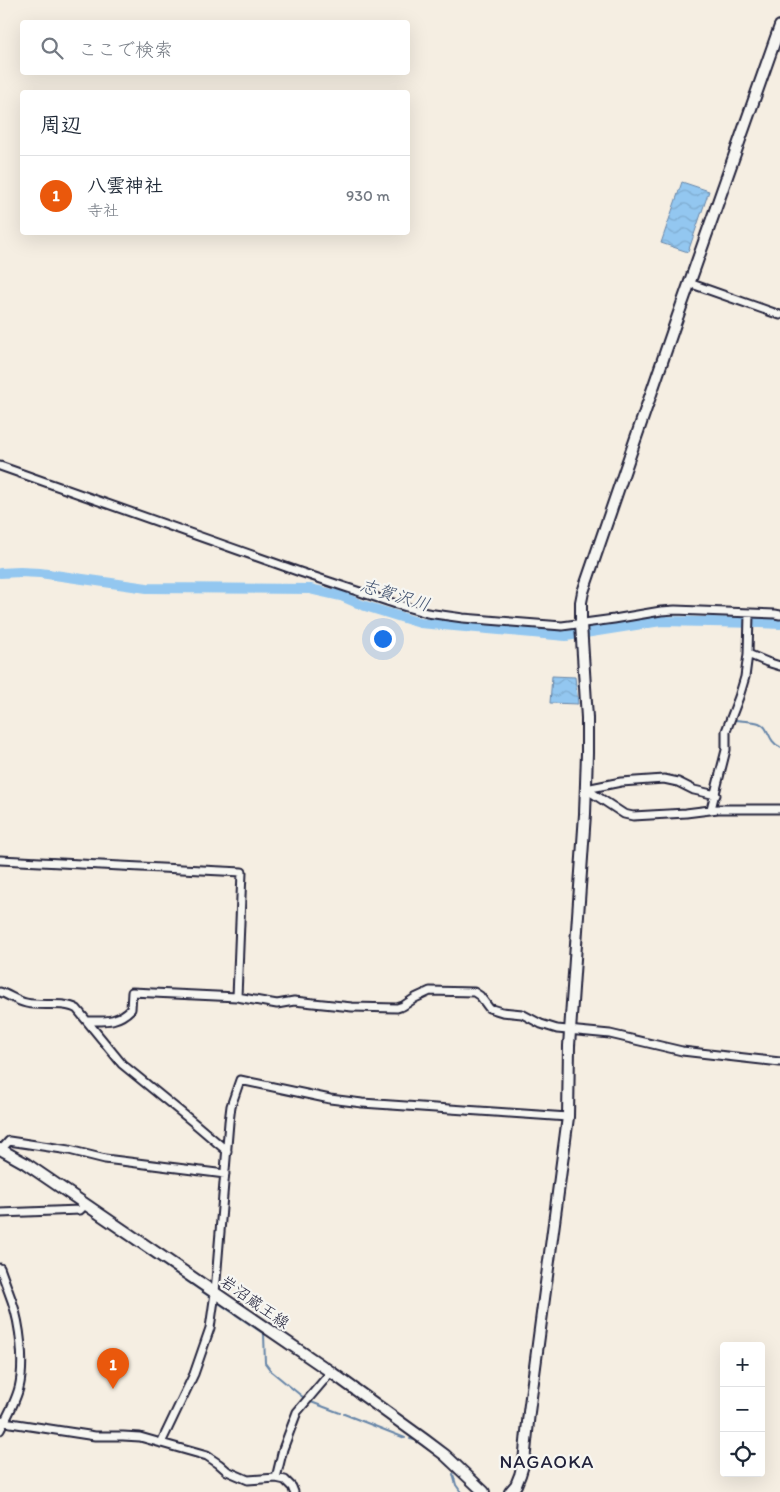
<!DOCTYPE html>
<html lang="ja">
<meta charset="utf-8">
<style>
body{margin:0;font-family:Itim,"Klee One",sans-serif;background:#f6f6f7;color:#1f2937}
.controls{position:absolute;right:15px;bottom:15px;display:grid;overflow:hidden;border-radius:5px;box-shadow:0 5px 20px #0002}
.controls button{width:45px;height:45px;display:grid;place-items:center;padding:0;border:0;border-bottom:1px solid #e0e1e3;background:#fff;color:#1f2937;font:25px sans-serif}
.you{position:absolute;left:382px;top:638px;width:18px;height:18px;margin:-12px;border:4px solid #fff;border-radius:50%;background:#1a73e8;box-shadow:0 0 0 8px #1a73e833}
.badge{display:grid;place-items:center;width:32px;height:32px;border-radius:50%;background:#ea580c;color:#fff;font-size:16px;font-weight:700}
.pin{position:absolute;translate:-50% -41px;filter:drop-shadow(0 1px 2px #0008)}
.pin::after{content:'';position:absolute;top:26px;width:18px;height:15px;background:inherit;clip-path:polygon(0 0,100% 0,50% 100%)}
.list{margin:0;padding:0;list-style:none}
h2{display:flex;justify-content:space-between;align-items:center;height:65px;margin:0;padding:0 20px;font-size:21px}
h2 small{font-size:16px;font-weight:400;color:#747a83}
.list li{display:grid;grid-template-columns:32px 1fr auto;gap:15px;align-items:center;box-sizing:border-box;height:80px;padding:0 20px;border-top:1px solid #e0e1e3}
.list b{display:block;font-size:19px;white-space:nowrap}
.list p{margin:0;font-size:16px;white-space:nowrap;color:#747a83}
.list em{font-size:16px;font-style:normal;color:#747a83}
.icon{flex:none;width:28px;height:28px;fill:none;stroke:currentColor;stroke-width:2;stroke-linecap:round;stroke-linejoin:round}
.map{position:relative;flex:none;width:780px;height:1492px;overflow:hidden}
.search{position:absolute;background:#fff;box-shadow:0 5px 20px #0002;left:20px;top:20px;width:390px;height:55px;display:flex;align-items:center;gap:12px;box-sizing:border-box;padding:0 18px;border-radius:5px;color:#747a83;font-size:19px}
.panel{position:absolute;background:#fff;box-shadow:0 5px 20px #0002;left:20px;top:90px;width:390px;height:145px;border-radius:5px}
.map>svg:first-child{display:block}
.water{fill:url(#water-waves);stroke:#6685a8}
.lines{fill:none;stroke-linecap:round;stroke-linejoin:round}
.stream{stroke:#6685a8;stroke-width:2}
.river{stroke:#93c7f0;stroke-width:10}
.street-casing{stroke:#22223b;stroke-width:11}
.secondary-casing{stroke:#22223b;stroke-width:14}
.primary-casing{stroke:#22223b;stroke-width:14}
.street{stroke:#f6f6f2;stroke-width:7}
.secondary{stroke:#f6f6f2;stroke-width:10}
.primary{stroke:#f6f6f2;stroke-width:10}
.labels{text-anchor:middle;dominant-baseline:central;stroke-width:4.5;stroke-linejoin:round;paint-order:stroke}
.street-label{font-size:16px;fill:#22223b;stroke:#f6f6f2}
.water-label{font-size:18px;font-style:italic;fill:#445471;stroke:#f6f6f2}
.quarter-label{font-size:19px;letter-spacing:1px;fill:#22223b;stroke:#f6f6f2}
</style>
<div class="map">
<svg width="780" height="1492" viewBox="0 0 780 1492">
<defs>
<pattern id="water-waves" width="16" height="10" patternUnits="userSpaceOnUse" patternTransform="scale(1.25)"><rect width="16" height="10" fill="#93c7f0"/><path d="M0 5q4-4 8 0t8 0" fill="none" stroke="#7eabcf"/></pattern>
</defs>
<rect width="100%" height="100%" fill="#f5eee2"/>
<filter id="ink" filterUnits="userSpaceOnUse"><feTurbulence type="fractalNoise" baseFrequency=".02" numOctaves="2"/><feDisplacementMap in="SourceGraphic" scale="10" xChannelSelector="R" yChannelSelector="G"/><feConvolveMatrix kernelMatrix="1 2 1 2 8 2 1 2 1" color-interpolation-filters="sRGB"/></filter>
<g filter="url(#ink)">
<path class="water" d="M682,182l27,9 -21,61 -27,-9z
M552,676l23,1 3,27 -28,-1z"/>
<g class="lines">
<path class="stream" d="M734,720c8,1 18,1 25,3 11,4 8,18 21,24
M3,1157l39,23
M70,1200l9,6
M89,1213l37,26
M133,1244l77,53
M217,1302l47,32 1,29 6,8 33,27
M311,1402l29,11
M344,1414l61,24
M410,1439l5,1 24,17 9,9
M453,1474l3,11 5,7"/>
<path class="river" d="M0,573l20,-1 20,1 107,15 163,1 31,7 21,9 58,18 146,13 95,-15 98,2 21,1"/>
<defs>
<path id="street" d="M689,283l91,32
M0,466l300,106 96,32 31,9 36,5 99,8 52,-7 47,-8 14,-1 100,4 5,1
M748,654l19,8 13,4
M586,789l38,25 9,2 53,-3 32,-4h62
M586,789l35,-7 43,-3 14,3 16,8 22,5
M711,809l15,-59v-19l13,-34 6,-20 3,-23 1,-40
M0,860l242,12 -5,125
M0,992c9,3 17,9 26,11 16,4 38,-2 51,6l45,55 71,58 34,29
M87,1021c18,0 30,2 44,-12l1,-17 105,5 40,7 17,-3 58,6 45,1 6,-2 12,-8 15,-7 44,1 6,4 9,12 13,4 20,2 19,10 16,5 53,5 72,17 98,11
M1,1150l8,-9 60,9 36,9 120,15
M0,1213l80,-3 6,-6
M0,1268c4,11 8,22 12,33 8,23 13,62 7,87 -4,15 -12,29 -19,42
M0,1420l4,2 91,14h28l17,1 67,19 12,8 8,7 21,9 28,-2 9,2 7,7 2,5
M161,1443l33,-69 16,-46 5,-35 14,-171 2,-16 9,-26 90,19 32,4 206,14
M276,1478l7,-29 14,-37 34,-40"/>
<path id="secondary" d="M510,1492l6,-7 4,-10 4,-13 5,-50 39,-295 1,-71 16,-232 2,-61v-35l-6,-94v-22l2,-10 92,-268 105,-298"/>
<path id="primary" d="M0,1149l25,14 306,209 94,68 20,15 39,37"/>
</defs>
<use href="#street" class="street-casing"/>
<use href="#secondary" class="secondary-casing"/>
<use href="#primary" class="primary-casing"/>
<use href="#street" class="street"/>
<use href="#secondary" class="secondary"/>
<use href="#primary" class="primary"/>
</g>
</g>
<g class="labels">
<g class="street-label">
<text transform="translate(255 1302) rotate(35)">岩沼蔵王線</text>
</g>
<g class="water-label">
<text transform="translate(395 595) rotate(17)">志賀沢川</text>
</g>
<g class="quarter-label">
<text x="547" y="1461">NAGAOKA</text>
</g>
</g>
</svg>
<div class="controls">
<button>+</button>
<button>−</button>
<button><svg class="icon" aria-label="locate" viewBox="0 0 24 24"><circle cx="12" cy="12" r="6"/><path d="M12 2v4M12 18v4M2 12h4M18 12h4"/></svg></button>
</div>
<div class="you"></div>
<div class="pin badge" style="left:113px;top:1389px">1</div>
<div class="search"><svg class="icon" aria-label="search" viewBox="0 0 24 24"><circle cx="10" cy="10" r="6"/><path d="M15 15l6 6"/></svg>ここで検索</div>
<section class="panel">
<h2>周辺<small></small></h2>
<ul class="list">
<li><span class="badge">1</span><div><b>八雲神社</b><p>寺社</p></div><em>930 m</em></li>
</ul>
</section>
</div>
